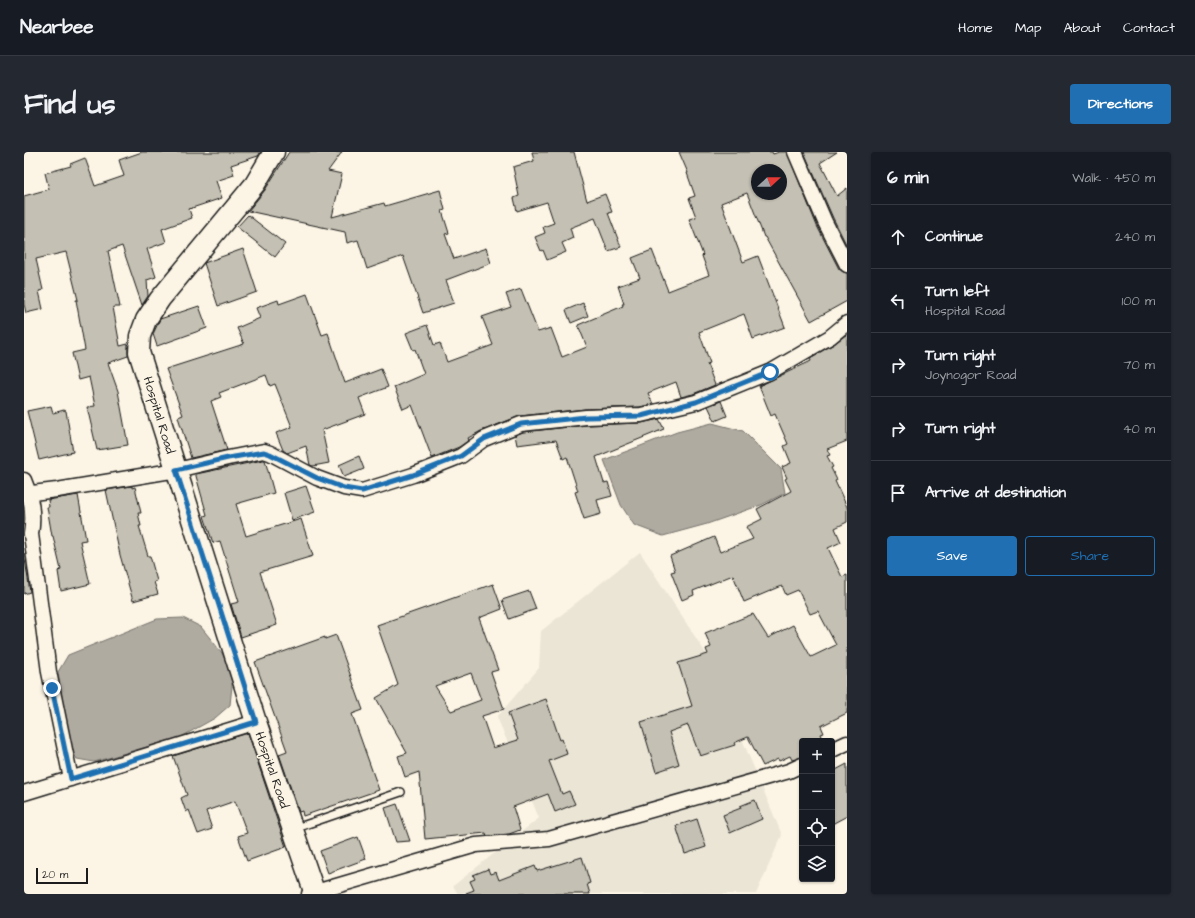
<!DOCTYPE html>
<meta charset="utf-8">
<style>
body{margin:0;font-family:"Architects Daughter",sans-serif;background:#242831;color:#f1f3f6}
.controls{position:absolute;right:12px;bottom:12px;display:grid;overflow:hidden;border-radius:4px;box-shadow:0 1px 3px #0004}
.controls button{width:36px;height:36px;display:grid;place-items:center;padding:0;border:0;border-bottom:1px solid #363941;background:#171b24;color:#f1f3f6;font:20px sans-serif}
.compass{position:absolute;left:727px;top:12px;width:36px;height:36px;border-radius:50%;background:#171b24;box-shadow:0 1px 3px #0004;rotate:68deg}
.scale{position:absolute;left:12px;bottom:10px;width:52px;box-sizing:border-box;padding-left:4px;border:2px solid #1c1c1c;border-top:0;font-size:11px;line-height:14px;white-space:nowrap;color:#1c1c1c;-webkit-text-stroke:3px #fcf5e5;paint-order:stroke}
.stop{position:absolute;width:12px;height:12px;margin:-9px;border:3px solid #1f6fb2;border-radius:50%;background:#fff}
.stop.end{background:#1f6fb2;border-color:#fff;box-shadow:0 1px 4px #0008}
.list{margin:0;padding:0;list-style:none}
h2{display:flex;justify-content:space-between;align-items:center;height:52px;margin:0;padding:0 16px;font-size:17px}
h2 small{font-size:13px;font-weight:400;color:#9ea1a6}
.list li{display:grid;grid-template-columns:26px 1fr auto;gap:12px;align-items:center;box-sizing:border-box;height:64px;padding:0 16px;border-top:1px solid #363941}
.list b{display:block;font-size:15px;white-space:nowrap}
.list p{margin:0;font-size:13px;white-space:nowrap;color:#9ea1a6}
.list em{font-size:13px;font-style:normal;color:#9ea1a6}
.actions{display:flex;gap:8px;padding:12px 16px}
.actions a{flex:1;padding:9px 0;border:1px solid #1f6fb2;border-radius:4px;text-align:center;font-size:14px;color:#1f6fb2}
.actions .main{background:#1f6fb2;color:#fff}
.icon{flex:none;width:22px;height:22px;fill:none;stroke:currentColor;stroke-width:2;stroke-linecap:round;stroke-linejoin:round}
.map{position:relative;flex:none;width:823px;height:742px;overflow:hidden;border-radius:4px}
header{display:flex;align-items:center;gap:24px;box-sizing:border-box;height:56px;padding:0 20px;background:#171b24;border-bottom:1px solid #363941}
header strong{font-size:19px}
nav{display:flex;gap:22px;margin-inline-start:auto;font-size:14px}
.intro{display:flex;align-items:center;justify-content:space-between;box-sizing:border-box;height:96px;padding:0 24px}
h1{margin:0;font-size:28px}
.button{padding:10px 18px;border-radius:4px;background:#1f6fb2;color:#fff;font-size:14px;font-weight:700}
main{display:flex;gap:24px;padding:0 24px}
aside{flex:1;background:#171b24;border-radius:4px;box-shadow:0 1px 3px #0004}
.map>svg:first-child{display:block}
.built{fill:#ebe5d6}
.water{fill:#b0aba1;stroke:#75726c}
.building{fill:#c4c0b3;stroke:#1c1c1c;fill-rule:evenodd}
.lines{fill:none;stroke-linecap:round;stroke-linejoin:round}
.lane-casing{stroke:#1c1c1c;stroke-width:10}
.street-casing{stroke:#1c1c1c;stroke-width:17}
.secondary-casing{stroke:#1c1c1c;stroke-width:23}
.lane{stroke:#fcf5e5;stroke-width:7}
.street{stroke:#fcf5e5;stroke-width:14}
.secondary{stroke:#fcf5e5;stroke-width:20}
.route{stroke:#1f6fb2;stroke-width:5}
.labels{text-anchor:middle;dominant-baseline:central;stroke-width:3;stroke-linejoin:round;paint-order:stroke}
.street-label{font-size:13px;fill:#1c1c1c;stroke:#fcf5e5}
</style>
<header>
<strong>Nearbee</strong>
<nav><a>Home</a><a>Map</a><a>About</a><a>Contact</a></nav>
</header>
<div class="intro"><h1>Find us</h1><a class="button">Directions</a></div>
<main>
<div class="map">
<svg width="823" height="742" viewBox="0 0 823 742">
<rect width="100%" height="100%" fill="#fcf5e5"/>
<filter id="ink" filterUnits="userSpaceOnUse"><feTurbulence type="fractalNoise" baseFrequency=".025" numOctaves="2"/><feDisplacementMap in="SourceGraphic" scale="8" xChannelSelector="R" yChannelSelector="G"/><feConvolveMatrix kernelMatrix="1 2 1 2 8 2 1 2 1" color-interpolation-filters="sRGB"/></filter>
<g filter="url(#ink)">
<path class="built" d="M616,400l67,103 75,180 -26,59h-298l-5,-8 86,-68 -42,-101 42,-49 2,-37z"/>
<path class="water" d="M688,271l31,8 38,38 4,24 -24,12 -54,19 -44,12 -29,-11 -13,-20 -17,-45 73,-28z
M159,466l18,9 21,26 11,23 -3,29 -15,13 -34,19 -87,25 -17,-3 -8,-13 -11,-74 10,-17 89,-36z"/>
<path class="building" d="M118,0h119l-3,4 -27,9 3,10 -18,6 6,17 -33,11 3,9 -30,11 4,13 -19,7 9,28 -9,3 1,16 -6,9 -20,-59 -14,5 12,56h-7l7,39 8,-2v12l-20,7 10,28 10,54 -31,5 -10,-43 8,-1 -6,-29 -11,3 -6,-27 13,-3 -9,-50h2l-12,-48 -30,7 7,31 -4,1 4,18 -17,4 -2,-9v-108l25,-7 -4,-16 26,-7 -1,-2 15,-6 10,28 29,-10 -5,-16z
M265,0h53l-14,19 14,3 -10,43 52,-14 1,3 55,-16 5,20 -3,1 7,22 -4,1 9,25 32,-11 5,15 -45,17 8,23 -31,10 -20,-57 -36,13 -9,-29 -11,3 -2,-11 -97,-21 17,-21z
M508,0h42l13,49 18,-7 7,18 -4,1 13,34 -13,4 -13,-33 -25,10 3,10 -11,5 4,9 -19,8 -4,-10 -2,1 -6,-14 10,-4 -2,-6 11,-4 -7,-21 -30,9 -3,-13 5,-2 -6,-29 21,-6z
M655,0h93l1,2 6,-2h8l30,74 22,43 4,3 4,1v28l-36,20 -46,-84h-1l-17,-44 -26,10 22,59 15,-6 27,71 -32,12 -9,-25 -45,18 11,31 -3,1 8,21 -22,9 -12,3 -5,-15 -28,11 5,11 -13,3 -55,2 -65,7 -39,15 -13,7 1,2 -10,7 -27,11 -20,-53 -9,4 -9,-22 30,-13 -9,-25 -2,1 -7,-17 21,-8 7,20 6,-2 7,19 46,-17 -11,-28 29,-10 -5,-13 15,-5 17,43 13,-4 11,29 25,-10 -9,-22 45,-19 -1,-2h2l-6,-18 22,-8 -8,-20 20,-8 16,41 41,-16 -7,-19 1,-1 -14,-36 7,-2 -7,-19 6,-2 -8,-23h1zM733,18h24v24h-24z
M780,0h33l-17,11 17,33 10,-8v58l-14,-28z
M224,63l37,29 -10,13 -38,-30z
M219,97l14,43 -39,14 -14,-43z
M283,142l15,41 6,-2 17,50 36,-14 7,18 -29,11 6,16 -43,16 7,33 -16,3 -3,-1 -4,-19 -19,7 -4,-3 -7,-17 16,-6 -17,-43 -5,2 -4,-11 -47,18 2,4 -10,4 16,49 -36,8 -13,-41 5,-2 -17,-46 78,-25 -7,-16 23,-10 -4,-10 22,-8 1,4z
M559,151l5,13 -17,7 -5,-13z
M175,154l8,22 -50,18 -4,-12 7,-15z
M823,182v107l-20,8 3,6 -3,1 6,11 -2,1 6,12 -2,1 12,26v15l-12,6 6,14 -13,6 14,29 5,-2v138l-26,13 3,7 -3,1 3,7h-22v16l-10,3 -2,-4 -11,5 -1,-2 -15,7 -15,-29 -14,6 1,2 -35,11 -12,-31 -19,7 10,32 -23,8 -15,-50 51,-16 -14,-43 30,-9 -2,-5 5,-2 -6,-14 48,-19 15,24 25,-13 18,32 25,-12 -18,-34 -8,3 -12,-24 -12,5 -4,-9 -38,16 -11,-27 -40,16 1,4 -12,5 -11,-28 4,-1 -5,-15 44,-19 6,15 33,-13 -7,-12 16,-8 -5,-10 34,-18 -6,-12 2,-1 -5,-11 9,-4 -7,-17 4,-2 -13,-30 -4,2 -12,-30 52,-25 -1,-3 24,-14z
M697,249l6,15 -12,5 -7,-15z
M27,254l2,7 11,-3 2,1 7,41 -34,8 -12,-49z
M635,267l5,10 -68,28 8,26 4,-1 4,14 -15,4 4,14 -17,5 -9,-27 3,-1 -11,-34 -4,2 -7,-19 -39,5 -2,-10 8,-3 64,-7 54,-2z
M335,304l5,13 -20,8 -5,-12z
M239,308h2l9,33 -38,11 10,32 55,-17 12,37 -53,16 17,53 -36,12 -10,-33 8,-2 -19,-61 -7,2 -9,-27 3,-1 -11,-39v-2z
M108,334v2l3,-1 6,26h-3l3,13h-2l9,30h2l7,25 -3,1 4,12 -25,7 -13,-46 -14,-65z
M282,334l9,26 -23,8 -8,-27z
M54,343l8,45 -6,1 10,43 -29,7 -3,-20 3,-1 -8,-34h-1l-5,-29h2l-1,-7z
M0,401l6,39 -6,2z
M469,432l9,25 -23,9 19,52 -7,2 13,37 -22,7 11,32 25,-8 -10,-27 38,-14 14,41 2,-1 5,15 -18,7 13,33 7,-3 6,13 -20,8 -7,-18 -35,13 7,23 -11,4 -22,2 -1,-3 -61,6 -6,-67 -14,5 -7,-21 9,-3 -31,-55 22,-13 -21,-60zM447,521l10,27 -30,11 -16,-25z
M505,439l7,18 -27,10 -7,-19z
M312,483l27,75 -11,4 27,76 -76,26 -1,-5 -3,1 -20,-58 8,-3 -32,-89 70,-25v2z
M224,581l38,114 -39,14 -9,-25 9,-3 -12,-32 -29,10 6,18 -14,5 -9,-24 -3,2 -5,-14 6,-3 -14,-39z
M823,612v52l-15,8v-52z
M731,648l7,19 -32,14 -7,-18 18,-7 -1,-2z
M373,652l13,37 -14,1 -11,-34z
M673,667l9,28 -21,7 -9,-28z
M334,685l8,22 -38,14 -8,-22z
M558,705l8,26 -3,1 3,10h-124v-1l8,-3 -4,-9 5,-2 -2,-4 15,-6 2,5 6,-2 3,8 36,-14 2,5z"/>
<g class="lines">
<defs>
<path id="lane" d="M269,677l108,-37"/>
<path id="street" d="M771,0l30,70 22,43
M0,328c7,16 10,36 7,54l18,138 22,107
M0,342l33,-4 120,-20 51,-12 36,-7 6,2 47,25 27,10 18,3 51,-16 48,-19 23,-17 37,-15 65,-7 55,-2 55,-13 74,-30 60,-35 17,-14
M808,598l15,-7
M0,641l232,-71
M285,742l167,-49 73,-6 240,-68 13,-6"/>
<path id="secondary" d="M250,0l-19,32 -95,115 -14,21 -6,16 -1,16 117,370 59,172"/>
</defs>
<use href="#lane" class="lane-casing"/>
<use href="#street" class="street-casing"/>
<use href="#secondary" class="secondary-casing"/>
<use href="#lane" class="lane"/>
<use href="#street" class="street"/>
<use href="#secondary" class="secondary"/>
</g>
</g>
<g class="lines" filter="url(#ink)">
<path class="route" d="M28,536l19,91 185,-57 -80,-252 52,-12 36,-6 6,2 47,24 27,10 18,3 51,-16 48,-19 23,-17 37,-15 65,-7 55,-1 55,-14 74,-30"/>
</g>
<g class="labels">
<g class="street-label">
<text transform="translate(135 263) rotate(73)">Hospital Road</text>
<text transform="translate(248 618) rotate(71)">Hospital Road</text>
</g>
</g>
</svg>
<div class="controls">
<button>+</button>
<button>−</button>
<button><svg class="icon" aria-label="locate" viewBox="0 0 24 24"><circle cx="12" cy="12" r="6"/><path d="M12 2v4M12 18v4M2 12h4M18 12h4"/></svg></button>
<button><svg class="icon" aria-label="layers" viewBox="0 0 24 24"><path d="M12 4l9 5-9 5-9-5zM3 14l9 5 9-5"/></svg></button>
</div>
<svg class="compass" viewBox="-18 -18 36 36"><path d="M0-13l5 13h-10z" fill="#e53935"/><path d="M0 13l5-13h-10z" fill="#9ea1a6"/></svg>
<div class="scale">20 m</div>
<div class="stop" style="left:746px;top:220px"></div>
<div class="stop end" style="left:28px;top:536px"></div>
</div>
<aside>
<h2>6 min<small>Walk · 450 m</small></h2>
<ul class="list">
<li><svg class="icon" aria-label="ahead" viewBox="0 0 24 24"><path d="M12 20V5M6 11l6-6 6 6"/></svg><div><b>Continue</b></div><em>240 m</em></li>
<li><svg class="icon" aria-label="left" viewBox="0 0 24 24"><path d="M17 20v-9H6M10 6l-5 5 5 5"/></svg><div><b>Turn left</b><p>Hospital Road</p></div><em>100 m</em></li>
<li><svg class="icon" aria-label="right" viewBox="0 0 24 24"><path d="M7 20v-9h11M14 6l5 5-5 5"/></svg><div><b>Turn right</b><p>Joynogor Road</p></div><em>70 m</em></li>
<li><svg class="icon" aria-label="right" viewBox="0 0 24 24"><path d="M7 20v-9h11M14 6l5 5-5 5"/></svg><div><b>Turn right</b></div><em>40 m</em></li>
<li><svg class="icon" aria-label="arrive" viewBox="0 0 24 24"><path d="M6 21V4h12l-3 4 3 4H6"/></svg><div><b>Arrive at destination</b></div></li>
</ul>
<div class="actions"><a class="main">Save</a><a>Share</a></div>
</aside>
</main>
